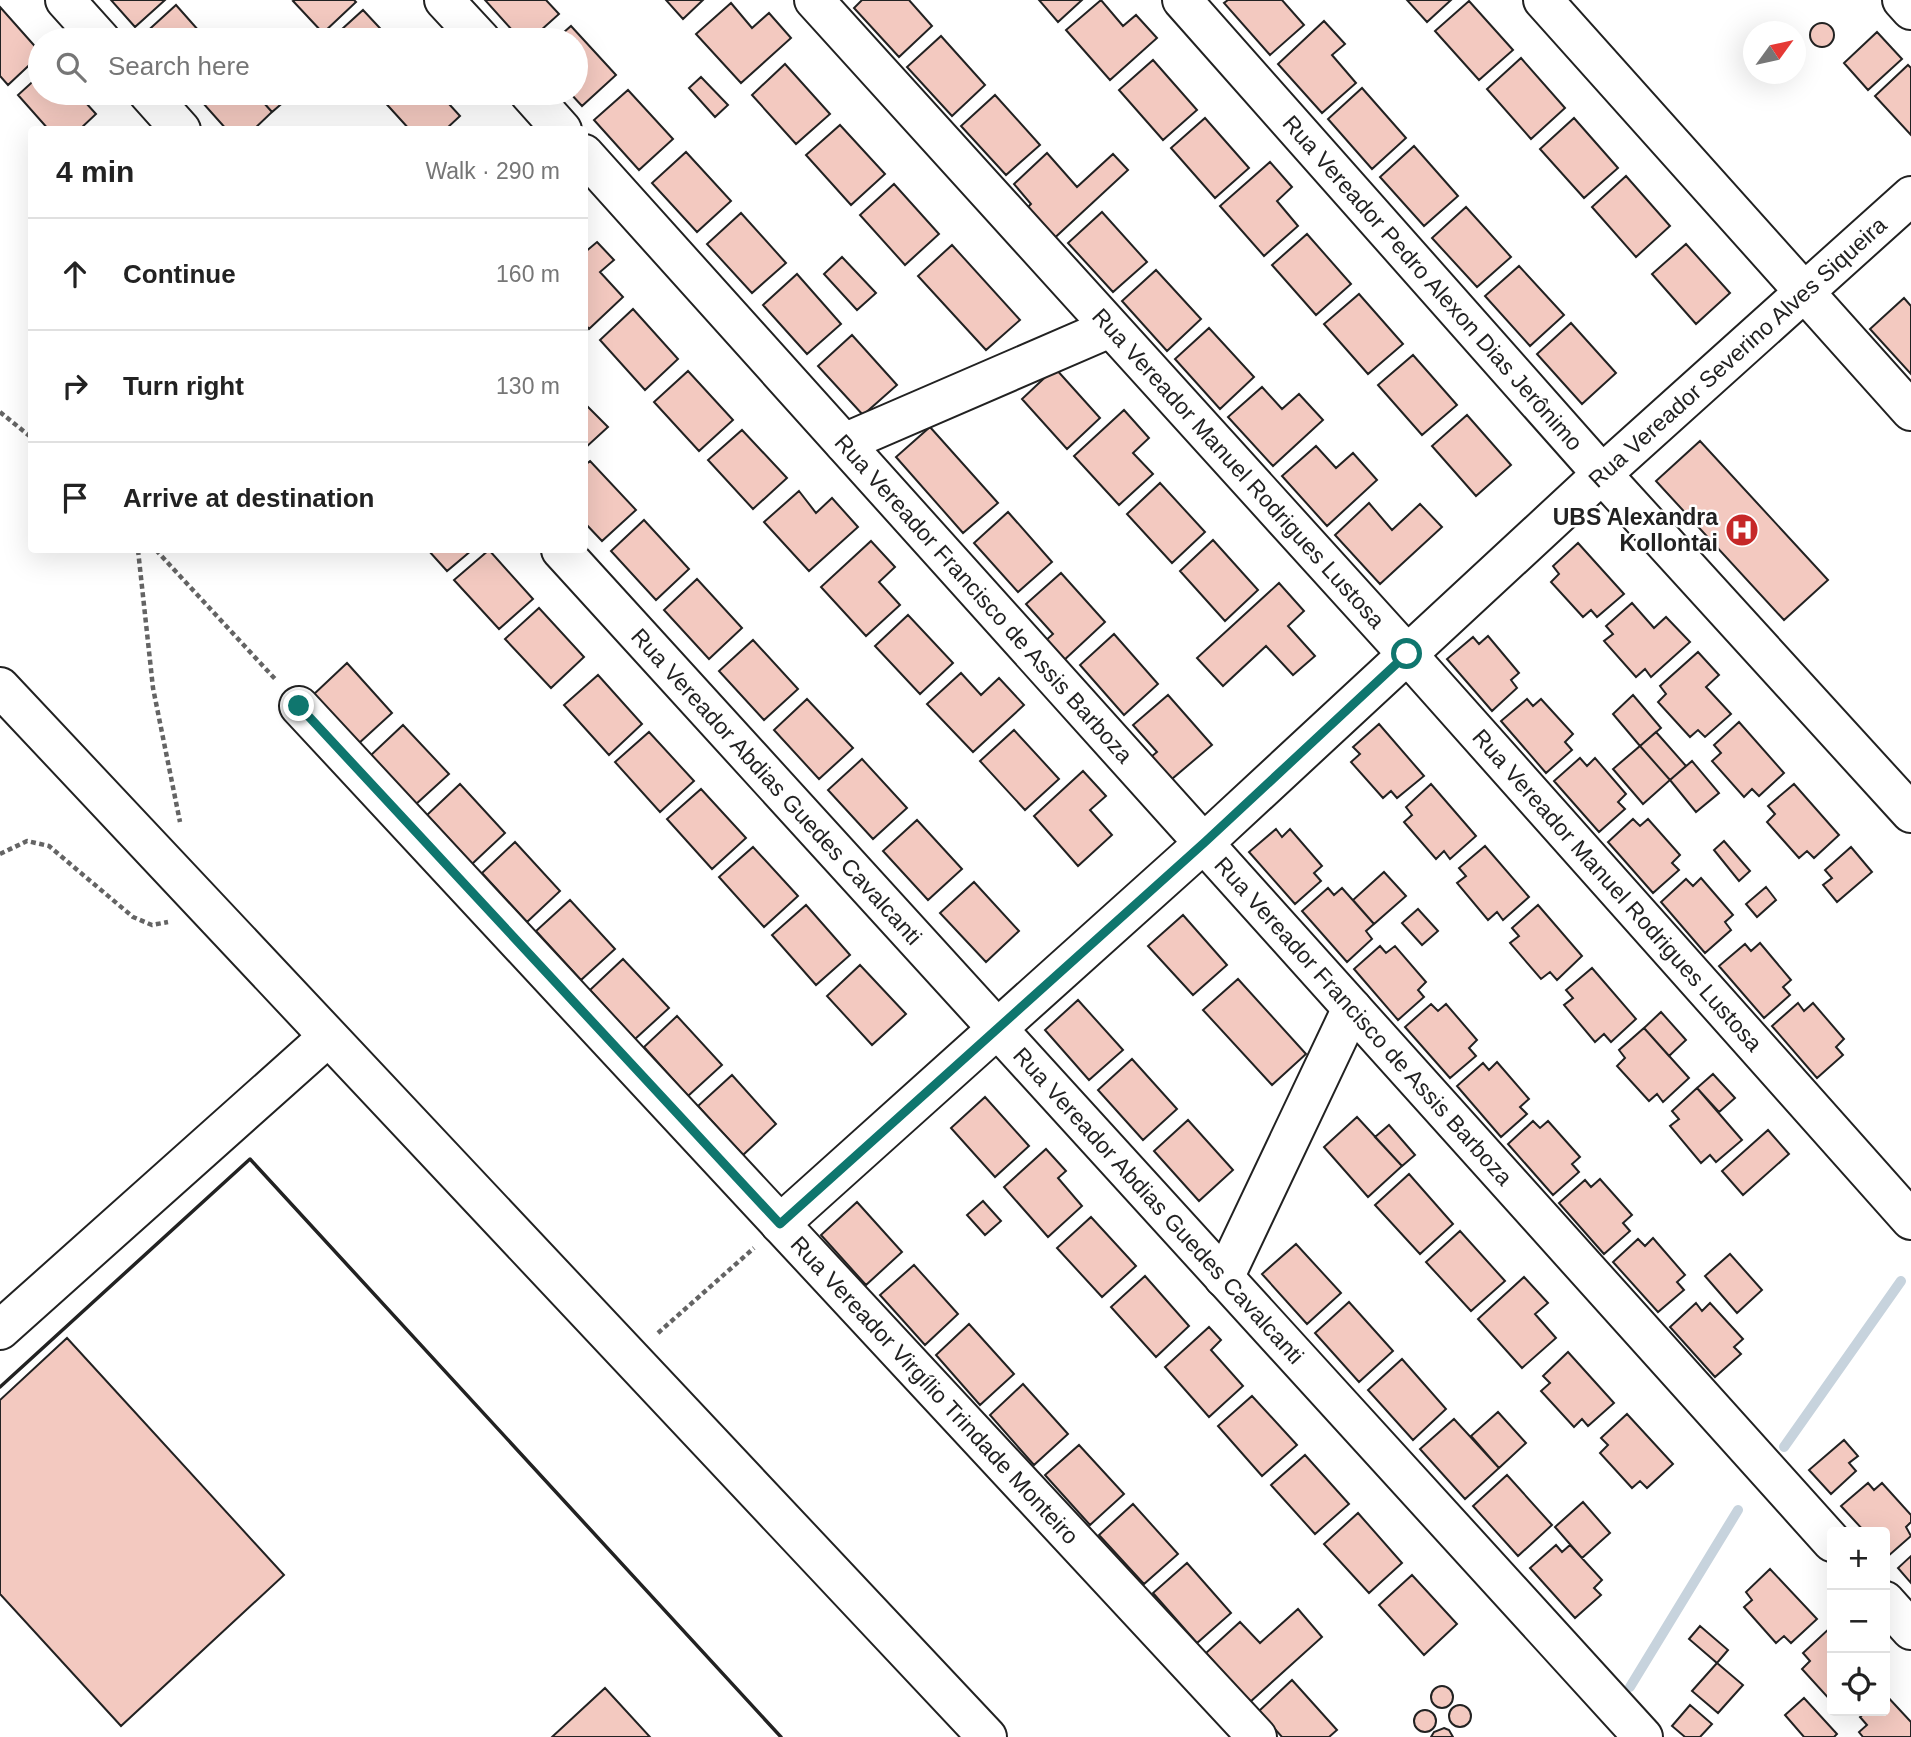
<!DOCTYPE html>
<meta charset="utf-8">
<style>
body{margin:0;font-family:Arial,sans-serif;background:#f6f6f6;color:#222}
.controls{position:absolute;right:21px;bottom:21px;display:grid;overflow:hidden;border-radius:7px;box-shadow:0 7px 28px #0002}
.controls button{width:63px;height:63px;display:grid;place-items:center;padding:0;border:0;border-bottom:2px solid #e0e0e0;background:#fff;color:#222;font:35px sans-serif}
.compass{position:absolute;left:1743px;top:21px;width:63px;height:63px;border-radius:50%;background:#fff;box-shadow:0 7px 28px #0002;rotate:57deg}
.stop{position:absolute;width:21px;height:21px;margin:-16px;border:5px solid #0f766e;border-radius:50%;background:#fff}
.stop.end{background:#0f766e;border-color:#fff;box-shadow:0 2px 7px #0008}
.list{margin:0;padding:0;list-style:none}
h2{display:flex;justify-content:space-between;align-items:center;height:91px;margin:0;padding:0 28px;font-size:30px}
h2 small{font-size:23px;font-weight:400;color:#767676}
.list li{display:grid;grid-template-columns:46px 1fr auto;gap:21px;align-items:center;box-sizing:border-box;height:112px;padding:0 28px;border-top:2px solid #e0e0e0}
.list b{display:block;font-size:26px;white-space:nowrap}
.list em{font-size:23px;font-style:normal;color:#767676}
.icon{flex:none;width:38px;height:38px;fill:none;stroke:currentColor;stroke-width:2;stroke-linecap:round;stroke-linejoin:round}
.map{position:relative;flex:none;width:1911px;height:1737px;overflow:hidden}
.search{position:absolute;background:#fff;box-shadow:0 7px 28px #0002;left:28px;top:28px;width:560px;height:77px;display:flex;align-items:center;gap:18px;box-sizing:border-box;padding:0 24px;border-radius:38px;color:#767676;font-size:26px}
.panel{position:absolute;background:#fff;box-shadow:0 7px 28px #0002;left:28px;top:126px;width:560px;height:427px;border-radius:7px}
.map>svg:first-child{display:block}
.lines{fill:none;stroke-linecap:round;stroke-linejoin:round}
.stream{stroke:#c7d3dd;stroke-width:10}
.building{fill:#f3c9c0;stroke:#222;stroke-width:2}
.minor-casing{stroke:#222;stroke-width:42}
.major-casing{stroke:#222;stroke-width:42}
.path{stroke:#646464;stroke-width:4.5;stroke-dasharray:5 3.5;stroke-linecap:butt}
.minor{stroke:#fff;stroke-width:38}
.major{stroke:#fff;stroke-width:38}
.wall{stroke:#222;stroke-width:3.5}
.route{stroke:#0f766e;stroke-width:9}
.labels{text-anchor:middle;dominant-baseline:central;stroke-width:5;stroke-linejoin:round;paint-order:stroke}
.street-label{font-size:23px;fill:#222;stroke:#fff}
.poi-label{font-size:23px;font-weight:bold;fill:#222;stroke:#fff;text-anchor:end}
</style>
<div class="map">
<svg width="1911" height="1737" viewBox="0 0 1911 1737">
<rect width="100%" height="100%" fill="#fff"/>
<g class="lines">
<path class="stream" d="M1784,1447l117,-166
M1630,1687l108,-177"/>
</g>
<path class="building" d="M111,0h54l-30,27z
M295,0h59l2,2 -33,31 -30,-32z
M485,0h61l13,14 -29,26h-9z
M666,0h37l-20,19z
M862,0h47l23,26 -33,31 -45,-49z
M1039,0h43l-24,22z
M1101,0l22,26 13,-11 21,23 -47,42 -44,-50z
M1228,0h54l22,25 -34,30 -46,-52z
M1407,0h44l-24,22z
M1469,1l44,49 -34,30 -44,-49z
M731,3l21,25 17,-15 22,25 -50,45 -45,-49z
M176,5l31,35h-61l-4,-4z
M0,7l40,45v3l-32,30 -8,-9z
M363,10l28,30h-61z
M1324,21l21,23 -13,11 24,28 -34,30 -44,-49z
M1810 35a12 12 0 1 1 24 0a12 12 0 1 1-24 0Z
M571,26l45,49 -34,31 -12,-13h6v-53h-21z
M1877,32l25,27 -34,31 -24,-27z
M941,36l44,49 -33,31 -45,-49z
M1521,58l44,50 -34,31 -44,-50z
M1153,60l44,50 -34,30 -44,-50z
M785,64l45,50 -34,30 -44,-49z
M1908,65l3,3v67l-36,-39z
M40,75v18h37l19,21 -17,16h-30l-31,-35z
M701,77l27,28 -13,12 -26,-29z
M1362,88l44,50 -34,31 -44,-50z
M628,90l45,49 -34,31 -45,-50z
M194,93h61l17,19 -19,18h-26z
M255,93h39l-22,19z
M387,93h52l21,23 -15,14h-35l-29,-32z
M995,95l45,50 -34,30 -45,-49z
M1205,118l44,50 -34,30 -44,-50z
M1574,118l44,50 -34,30 -44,-49z
M840,125l45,49 -34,31 -45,-50z
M1414,146l44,50 -34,30 -44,-49z
M686,152l45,49 -34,31 -45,-49z
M1047,153l30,34 36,-33 15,16 -80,74 -27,-30 10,-10 -17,-20z
M1270,162l22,25 -15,14 21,25 -34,30 -44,-50z
M1626,176l44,50 -34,31 -44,-50z
M894,184l45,50 -34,31 -45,-50z
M1466,207l45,50 -34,30 -45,-49z
M1102,212l45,50 -34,30 -45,-49z
M741,213l45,50 -34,30 -45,-49z
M1307,234l44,50 -35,31 -44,-50z
M597,242l17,18 -14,12 23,25 -34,32 -5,-6v-70z
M1686,244l44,49 -34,31 -44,-50z
M952,245l68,75 -34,30 -68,-74z
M842,257l34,36 -19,17 -33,-36z
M1519,266l45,49 -34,31 -45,-50z
M1156,270l45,49 -34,32 -45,-50z
M797,274l44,50 -34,30 -44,-49z
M1359,294l44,50 -35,30 -44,-50z
M1904,298l7,8v68l-41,-45z
M633,309l45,50 -33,31 -45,-50z
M1571,323l45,50 -34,31 -45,-50z
M1209,328l45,49 -34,32 -45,-50z
M852,335l45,50 -34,30 -45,-49z
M1413,355l44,50 -35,30 -44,-50z
M1055,368l45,50 -33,31 -45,-50z
M688,371l45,49 -34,31 -45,-49z
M1262,387l20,22 17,-15 24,26 -50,46 -45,-49z
M584,403l24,24 -24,22z
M1124,410l25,28 -16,15 20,21 -34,31 -45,-49z
M1467,415l44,50 -35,31 -44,-50z
M930,427l68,76 -35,30 -67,-76z
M742,430l45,48 -34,31 -45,-49z
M1700,441l128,139 -44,40 -128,-139z
M1316,446l20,22 17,-15 24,27 -50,46 -45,-50z
M590,461l46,49 -34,31 -18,-19v-56z
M1160,483l45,49 -33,31 -45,-49z
M799,491l17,22 16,-15 26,29 -49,44 -45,-49z
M1369,503l23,27 28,-26 22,23 -62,57 -45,-49z
M1008,512l44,50 -34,30 -44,-49z
M644,520l45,49 -33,31 -45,-49z
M1213,540l45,50 -33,31 -45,-50z
M871,541l24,26 -16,15 21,23 -34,31 -45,-49z
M1578,543l46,51 -27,23 -6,-7 -8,7 -32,-35 8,-8 -6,-8z
M428,550h44l-25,21z
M489,550l44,49 -34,30 -45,-49z
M1061,573l44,49 -43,40 -18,-20 9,-8 -27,-30z
M697,579l45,49 -33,31 -45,-49z
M1279,583l25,28 -16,15 27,30 -22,19 -27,-29 -43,40 -26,-28z
M1632,603l22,25 12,-11 24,25 -39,35 -6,-8 -9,8 -32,-36 9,-7 -7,-8z
M539,608l45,49 -33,31 -46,-49z
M908,615l45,48 -33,31 -45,-48z
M1114,634l44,50 -34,31 -44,-50z
M1488,636l31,37 -8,7 6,8 -25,23 -45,-52 26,-22 6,7z
M753,640l45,49 -34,31 -45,-49z
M1698,652l21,23 -13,12 25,27 -26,23 -7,-7 -8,7 -32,-35 8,-8 -6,-8z
M347,663l45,50 -34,31 -45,-49z
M961,673l20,22 18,-17 25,27 -51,47 -46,-48z
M598,675l44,49 -33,31 -45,-50z
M1168,695l44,50 -46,39 -20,-23 11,-9 -24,-27z
M1633,695l28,33 -21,18 -27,-32z
M807,699l46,49 -34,31 -45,-49z
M1527,699l6,7 8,-7 32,35 -8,8 7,8 -26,23 -45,-52z
M1739,722l45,51 -25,23 -7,-7 -8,8 -32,-36 9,-8 -7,-8z
M1379,724l45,52 -27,22 -6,-7 -8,7 -32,-36 9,-8 -7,-7z
M403,725l46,49 -34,31 -45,-49z
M1014,730l45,49 -34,31 -45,-49z
M649,732l45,49 -34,31 -45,-50z
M1656,732l30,34 -16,14 -30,-34z
M1640,746l30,34 -27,24 -30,-35z
M1580,758l7,8 8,-8 31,36 -8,8 7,7 -26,23 -45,-51z
M862,759l45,49 -34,31 -45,-49z
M1692,761l27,32 -23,19 -26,-32z
M1083,771l23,25 -16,14 22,25 -34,31 -44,-50z
M460,784l45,49 -33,31 -45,-49z
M1431,784l45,52 -26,23 -6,-8 -8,8 -32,-37 8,-7 -6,-8z
M1794,784l45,51 -25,23 -7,-7 -8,7 -32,-36 8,-8 -7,-8z
M701,789l45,49 -34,31 -45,-50z
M1633,819l7,7 8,-7 32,36 -8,8 7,7 -26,23 -45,-51z
M917,820l45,49 -34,31 -45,-49z
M1276,829l6,8 8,-8 32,37 -8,7 7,8 -26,23 -46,-52z
M1724,841l26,30 -11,10 -25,-31z
M515,842l45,49 -33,31 -45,-49z
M1485,846l44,51 -26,23 -6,-8 -9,8 -31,-37 9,-7 -7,-8z
M753,847l45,49 -34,31 -45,-50z
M1851,847l21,25 -35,30 -14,-17 9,-7 -7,-8z
M1384,872l22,24 -32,28 -21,-24z
M1701,878l32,37 -8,7 6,8 -26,23 -44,-51 25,-23 7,7z
M974,882l45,49 -33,31 -46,-49z
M1766,887l10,13 -19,17 -11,-13z
M1328,888l6,7 8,-7 32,36 -8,7 6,8 -25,23 -45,-51z
M570,900l45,49 -34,31 -45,-49z
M806,905l44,50 -34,30 -44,-50z
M1538,905l44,51 -25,24 -7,-8 -9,7 -31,-36 9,-7 -7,-8z
M1418,909l20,22 -16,14 -20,-22z
M1183,915l44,50 -34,30 -45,-49z
M1760,943l31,37 -8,7 7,8 -26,23 -45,-52 26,-22 6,7z
M1380,946l6,7 9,-7 31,36 -8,8 6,7 -26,23 -44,-51z
M623,959l46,49 -34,31 -45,-49z
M860,965l46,49 -34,31 -45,-49z
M1592,968l44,51 -25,23 -7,-8 -9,8 -31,-37 9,-7 -7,-8z
M1238,979l68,75 -34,31 -69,-75z
M1078,1000l45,50 -34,30 -44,-50z
M1798,1003l6,8 9,-8 31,36 -8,8 7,8 -26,23 -45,-52z
M1431,1004l7,7 8,-7 31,36 -8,8 7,8 -26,22 -45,-51z
M1661,1012l25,28 -17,16 -25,-28z
M677,1016l45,49 -34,31 -44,-49z
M1644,1028l45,50 -26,24 -6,-8 -8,7 -32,-35 8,-8 -6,-8z
M1132,1059l45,50 -34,31 -45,-50z
M1497,1062l32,37 -9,8 7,7 -26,23 -44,-51 26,-23 6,7z
M1713,1074l22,24 -16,14 -22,-24z
M732,1075l44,49 -33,31 -45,-49z
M1697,1088l45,52 -26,22 -6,-7 -9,8 -31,-37 9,-7 -7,-8z
M985,1097l44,49 -34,31 -44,-49z
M1357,1117l45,49 -34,31 -44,-50z
M1188,1120l45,50 -34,31 -45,-50z
M1533,1121l7,7 8,-7 32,36 -8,7 7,8 -26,23 -45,-51z
M1389,1125l26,30 -13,11 -27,-29z
M1768,1130l21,24 -46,41 -21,-24z
M1046,1149l20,22 -8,7 24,28 -34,31 -44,-50z
M1409,1174l44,50 -33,30 -45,-49z
M1600,1179l32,36 -9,8 7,8 -26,23 -45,-51 26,-23 6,7z
M983,1201l18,20 -16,14 -18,-20z
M857,1202l45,50 -36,33 -45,-50z
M1091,1217l45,49 -34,31 -45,-49z
M1460,1231l45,50 -34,30 -45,-49z
M1653,1238l32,37 -8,7 7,8 -26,22 -45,-50 25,-23 7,7z
M1296,1244l45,49 -34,31 -45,-50z
M1730,1254l32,36 -25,23 -32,-37z
M914,1265l44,49 -33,31 -45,-50z
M1145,1276l44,50 -33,31 -45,-50z
M1524,1277l24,26 -13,11 21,24 -34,30 -44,-49z
M1349,1302l44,49 -34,31 -44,-49z
M1696,1303l6,8 8,-8 33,36 -9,8 7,7 -26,23 -45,-50z
M969,1324l45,50 -34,31 -44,-50z
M1209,1327l12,13 -10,10 32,36 -34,31 -44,-50z
M67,1338l217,237 -163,151 -121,-132v-194z
M1568,1352l46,51 -26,23 -6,-7 -8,8 -33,-36 9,-8 -7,-7z
M1402,1359l44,50 -33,31 -45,-50z
M1023,1384l45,50 -34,31 -44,-50z
M1252,1396l45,49 -35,31 -44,-50z
M1498,1412l28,31 -27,25 -28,-32z
M1627,1414l46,50 -26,24 -7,-7 -8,7 -32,-35 8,-8 -7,-7z
M1454,1419l45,49 -34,31 -45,-50z
M1844,1440l14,16 -9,7 7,8 -25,23 -22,-24z
M1079,1445l45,49 -34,31 -45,-50z
M1305,1455l44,49 -34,30 -44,-49z
M1507,1475l45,50 -34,31 -45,-50z
M1868,1483l6,7 8,-7 29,32v7l-5,5 5,9 -24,21 -2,-3v-22h-20l-24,-26z
M1583,1502l27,31 -28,25 -27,-31z
M1133,1504l45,50 -34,30 -45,-49z
M1358,1513l44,50 -33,30 -45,-49z
M1556,1545l6,7 8,-7 32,35 -8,8 7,7 -26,23 -45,-50z
M1911,1556v27l-13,-15z
M1187,1563l44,50 -34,30 -44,-50z
M1770,1569l47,50 -26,24 -7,-7 -8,7 -32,-36 8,-7 -6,-8z
M1412,1575l45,49 -33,31 -45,-50z
M1298,1609l24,28 -72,65 -44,-49 34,-31 20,21z
M1700,1626l28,24 -11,13 -28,-24z
M1832,1626v76l-30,-33 8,-8 -7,-8z
M1717,1663l26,22 -25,28 -26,-22z
M1292,1680l45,50 -8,7h-47l-23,-26z
M1431 1697a11 11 0 1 1 22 0a11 11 0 1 1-22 0Z
M605,1688l45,49h-98z
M1885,1694l26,28v15h-48l-4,-5 8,-7 -7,-8 7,-6h18z
M1804,1698l33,36 -3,3h-30l-19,-22z
M1690,1705l22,19 -12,13h-15l-13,-11z
M1449 1716a11 11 0 1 1 22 0a11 11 0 1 1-22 0Z
M1414 1721a11 11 0 1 1 22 0a11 11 0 1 1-22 0Z
M1444,1728l5,2 4,7h-22l3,-5z"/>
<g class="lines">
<defs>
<g id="minor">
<path d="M65,0l36,40"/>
<path d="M444,0l37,40"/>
<path id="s1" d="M814,0l593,654 504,566"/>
<path id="s2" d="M1182,0l420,474 309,339"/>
<path d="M1543,0l368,411"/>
<path d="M1902,0l9,10"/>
<path d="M148,93l33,37"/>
<path d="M529,93l33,37"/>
<path id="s3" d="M584,154l1248,1388"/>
<path d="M844,443l266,-115"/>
<path id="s4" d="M561,550l1082,1187"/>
<path id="s5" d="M299,706l958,1031"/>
<path id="s6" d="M780,1224l425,-382 397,-368 309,-278"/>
<path d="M1224,1278l128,-270"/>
<path d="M0,1330l328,-293"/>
<path d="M1885,1601l26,29"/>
</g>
<path id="major" d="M0,687l987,1050"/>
</defs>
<use href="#minor" class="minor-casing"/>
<use href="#major" class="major-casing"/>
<path class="path" d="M0,412l32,26
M138,550l15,138 27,134
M156,550l120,130
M0,854l27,-13 22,5 84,71 19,8 16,-3
M658,1333l96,-85"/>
<use href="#minor" class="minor"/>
<use href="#major" class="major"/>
<path class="wall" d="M0,1387l250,-228 531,578"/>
</g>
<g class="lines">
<path class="route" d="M299,706l481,518 425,-382 202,-188"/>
</g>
<defs>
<symbol id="hospital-disc" viewBox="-11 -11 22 22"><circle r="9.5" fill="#c62828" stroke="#fff"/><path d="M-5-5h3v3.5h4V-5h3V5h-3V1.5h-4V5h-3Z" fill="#fff"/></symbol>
</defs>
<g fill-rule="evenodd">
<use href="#hospital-disc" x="1723" y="511" width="38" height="38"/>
</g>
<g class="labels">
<g class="street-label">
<text stroke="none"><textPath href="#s2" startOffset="378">Rua Vereador Pedro Alexon Dias Jerônimo</textPath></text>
<text stroke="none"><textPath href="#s6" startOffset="1295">Rua Vereador Severino Alves Siqueira</textPath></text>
<text stroke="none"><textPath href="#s1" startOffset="632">Rua Vereador Manuel Rodrigues Lustosa</textPath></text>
<text stroke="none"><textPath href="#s3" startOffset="598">Rua Vereador Francisco de Assis Barboza</textPath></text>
<text stroke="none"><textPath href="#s4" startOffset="320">Rua Vereador Abdias Guedes Cavalcanti</textPath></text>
<text stroke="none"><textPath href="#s1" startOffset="1199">Rua Vereador Manuel Rodrigues Lustosa</textPath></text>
<text stroke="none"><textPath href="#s3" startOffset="1166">Rua Vereador Francisco de Assis Barboza</textPath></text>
<text stroke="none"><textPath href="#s4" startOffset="887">Rua Vereador Abdias Guedes Cavalcanti</textPath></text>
<text stroke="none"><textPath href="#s5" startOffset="934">Rua Vereador Virgílio Trindade Monteiro</textPath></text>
</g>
<g class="poi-label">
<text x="1718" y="517">UBS Alexandra<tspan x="1718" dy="26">Kollontai</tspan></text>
</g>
</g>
</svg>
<div class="controls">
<button>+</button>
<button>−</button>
<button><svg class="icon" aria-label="locate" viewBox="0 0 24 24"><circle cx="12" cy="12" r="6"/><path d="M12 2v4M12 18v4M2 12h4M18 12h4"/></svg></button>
</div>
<svg class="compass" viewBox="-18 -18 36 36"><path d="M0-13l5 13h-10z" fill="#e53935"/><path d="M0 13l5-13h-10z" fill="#767676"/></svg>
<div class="stop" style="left:1407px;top:654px"></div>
<div class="stop end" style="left:299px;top:706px"></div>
<div class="search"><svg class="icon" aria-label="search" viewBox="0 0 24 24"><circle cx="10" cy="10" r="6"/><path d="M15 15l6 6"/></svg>Search here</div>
<section class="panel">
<h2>4 min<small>Walk · 290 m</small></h2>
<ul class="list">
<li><svg class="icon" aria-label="ahead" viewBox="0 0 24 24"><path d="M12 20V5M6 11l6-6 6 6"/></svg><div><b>Continue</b></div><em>160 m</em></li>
<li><svg class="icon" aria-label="right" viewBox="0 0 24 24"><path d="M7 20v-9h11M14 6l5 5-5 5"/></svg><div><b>Turn right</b></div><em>130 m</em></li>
<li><svg class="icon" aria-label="arrive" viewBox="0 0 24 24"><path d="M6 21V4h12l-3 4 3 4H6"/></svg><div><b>Arrive at destination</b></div></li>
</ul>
</section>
</div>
